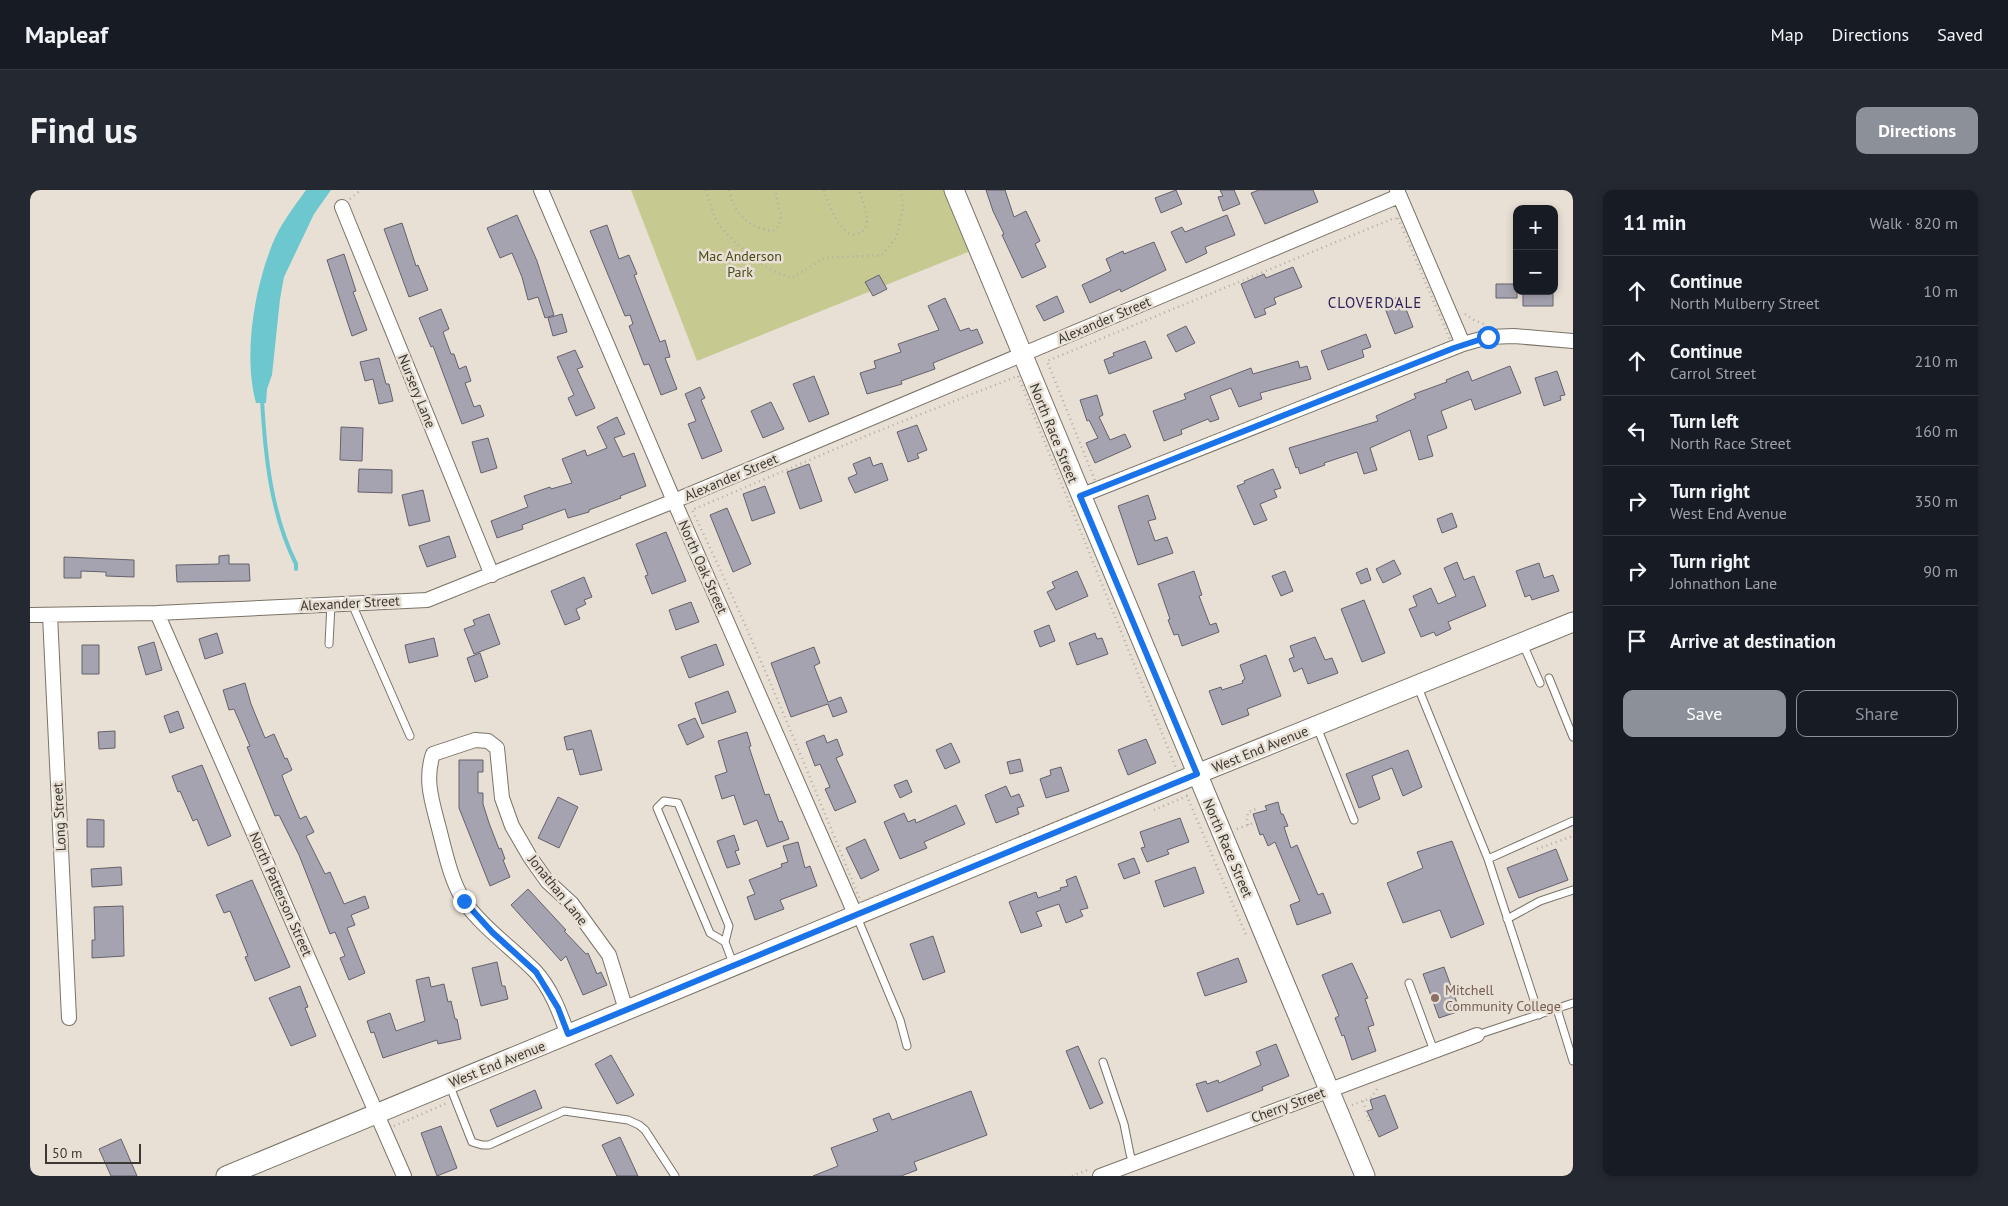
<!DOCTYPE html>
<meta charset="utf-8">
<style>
body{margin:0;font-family:"PT Sans",sans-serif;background:#242831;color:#f1f3f6}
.controls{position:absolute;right:15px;top:15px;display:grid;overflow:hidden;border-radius:10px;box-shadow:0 2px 8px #0003}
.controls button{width:45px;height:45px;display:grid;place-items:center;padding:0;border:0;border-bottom:1px solid #363941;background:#171b24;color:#f1f3f6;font:25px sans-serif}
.scale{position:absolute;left:15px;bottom:12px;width:96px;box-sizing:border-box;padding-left:5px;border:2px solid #3b3733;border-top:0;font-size:14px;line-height:18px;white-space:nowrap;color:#3b3733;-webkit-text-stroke:4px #e8e0d4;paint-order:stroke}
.stop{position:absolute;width:15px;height:15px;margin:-11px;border:4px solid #1a73e8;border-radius:50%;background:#fff}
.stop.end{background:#1a73e8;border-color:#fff;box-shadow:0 1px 5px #0008}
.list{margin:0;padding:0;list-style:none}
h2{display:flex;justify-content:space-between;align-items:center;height:65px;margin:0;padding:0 20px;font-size:21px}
h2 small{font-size:16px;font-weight:400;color:#9ea1a6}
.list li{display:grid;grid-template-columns:32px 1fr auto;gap:15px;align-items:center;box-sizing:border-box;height:70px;padding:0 20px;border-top:1px solid #363941}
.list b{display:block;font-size:19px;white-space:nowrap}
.list p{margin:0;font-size:16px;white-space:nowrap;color:#9ea1a6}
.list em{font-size:16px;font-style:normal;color:#9ea1a6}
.actions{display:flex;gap:10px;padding:15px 20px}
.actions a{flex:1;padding:11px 0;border:1px solid #8c9099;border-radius:10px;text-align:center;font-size:18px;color:#8c9099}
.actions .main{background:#8c9099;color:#fff}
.icon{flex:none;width:28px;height:28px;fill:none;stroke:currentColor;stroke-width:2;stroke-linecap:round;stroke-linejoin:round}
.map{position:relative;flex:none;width:1543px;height:986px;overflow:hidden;border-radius:10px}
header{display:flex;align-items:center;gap:30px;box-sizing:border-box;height:70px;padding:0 25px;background:#171b24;border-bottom:1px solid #363941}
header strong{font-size:24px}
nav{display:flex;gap:28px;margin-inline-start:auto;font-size:18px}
.intro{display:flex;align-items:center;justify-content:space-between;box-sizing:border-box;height:120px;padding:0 30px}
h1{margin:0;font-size:35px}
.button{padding:12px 22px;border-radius:10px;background:#8c9099;color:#fff;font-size:18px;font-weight:700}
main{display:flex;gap:30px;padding:0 30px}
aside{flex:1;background:#171b24;border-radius:10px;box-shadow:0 2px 8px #0003}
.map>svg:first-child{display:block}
.green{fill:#c6ca91}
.water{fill:#6cc8ce}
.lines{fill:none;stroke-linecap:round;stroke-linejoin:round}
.stream{stroke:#6cc8ce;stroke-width:4}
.building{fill:#a6a3b0;stroke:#65626e}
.lane-casing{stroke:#7a7368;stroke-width:9}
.street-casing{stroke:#7a7368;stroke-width:16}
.secondary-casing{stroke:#7a7368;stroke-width:21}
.path{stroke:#b3ada3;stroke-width:2.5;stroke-dasharray:1 4;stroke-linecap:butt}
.lane{stroke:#fff;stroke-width:7}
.street{stroke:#fff;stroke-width:14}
.secondary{stroke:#fff;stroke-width:19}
.route{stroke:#1a73e8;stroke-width:6}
.education-dot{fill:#8d6e63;stroke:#e8e0d4;stroke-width:2}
.labels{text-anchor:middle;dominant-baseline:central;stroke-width:5;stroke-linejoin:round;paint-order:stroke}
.park-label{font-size:14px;fill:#494b18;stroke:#e8e0d4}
.street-label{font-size:14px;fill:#3b3733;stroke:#e8e0d4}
.education-label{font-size:14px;fill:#785e54;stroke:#e8e0d4;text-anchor:start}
.neighbourhood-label{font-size:15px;letter-spacing:1px;fill:#2e225c;stroke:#e8e0d4}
</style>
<header>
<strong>Mapleaf</strong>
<nav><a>Map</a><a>Directions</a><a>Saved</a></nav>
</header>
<div class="intro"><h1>Find us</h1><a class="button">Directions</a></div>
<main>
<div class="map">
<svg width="1543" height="986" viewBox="0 0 1543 986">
<rect width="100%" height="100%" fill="#e8e0d4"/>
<path class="green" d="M601,0h323l24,58 -281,113z"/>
<path class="water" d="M276,0h25l-17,24 -30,63 -4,22 -8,76 -5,14 -1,14h-10c-13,-48 -2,-112 16,-158 7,-19 22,-38 34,-55z"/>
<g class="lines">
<path class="stream" d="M232,209c3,56 9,115 34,165v5"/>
</g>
<path class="building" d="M956,0h19l9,27 12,-6 14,30 -5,3 11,23 -24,11 -20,-43 2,-1 -11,-23z
M1146,0l6,14 -21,9 -6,-15z
M1190,0h14l6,14 -17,7 -5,-14 5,-1z
M1229,0h54l5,12 -53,22 -14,-31z
M487,25l20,46 17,54 -9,3 -7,-21 -10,3 -6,-23 -10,-24 -12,5 -13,-30z
M1197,25l8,20 -30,12 2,6 -21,10 -15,-31 11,-5 3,5z
M372,33l14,43 2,-1 10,25 -19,7 -25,-68z
M577,35l12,34 10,-4 8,19 -3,1 26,67 5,-2 5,17 -5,1 12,31 -16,6 -12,-31 -5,1 -15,-39 4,-2 -3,-9 -5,1 -35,-85z
M1124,52l12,28 -45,22 -1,-3 -30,14 -8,-18 29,-14 -5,-12 17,-8 1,3z
M314,64l12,37 -3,1 14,38 -15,6 -25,-76z
M1263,77l9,20 -28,11 2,6 -12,5 2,5 -11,4 -14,-34 23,-10 2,4z
M849,85l8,14 -14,7 -8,-14z
M1466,94h21v14h-21z
M1493,101h30v15h-30z
M1027,106l7,16 -20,9 -8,-15z
M1371,106l12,31 -18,7 -12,-31z
M915,108l15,33 9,-3 2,3 6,-2 6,14 -50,20 2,6 -34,12 1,3 -35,10 -7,-21 16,-5 -2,-7 27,-9 -3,-8 41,-14 -11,-24z
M411,119l8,20 -6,3 8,22h3l5,15 7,-3 5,15 -6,2 9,24 6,-2 4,11 -22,8 -29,-78 -2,1 -12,-29z
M532,124l5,18 -14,4 -5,-18z
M1156,136l9,17 -19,9 -9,-17z
M1336,144l5,13 -9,3 2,7 -36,13 -7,-19z
M1115,151l7,17 -43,16 -5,-14 10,-4 -1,-3z
M545,160l8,17 -6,2 18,39 -19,8 -8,-18 6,-3 -17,-38z
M349,168l7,26h3l4,17 -14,3 -6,-25 -8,2 -5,-19z
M1268,171l2,7 7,-2 4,13 -51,14 2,6 -23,8 -8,-19 -21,8 9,23 -9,3 -2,-3 -27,11 1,4 -18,7 -11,-30 33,-12 -2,-5 67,-26 2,6z
M1480,176l11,27 -46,17 -4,-11 -30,12 6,17 -20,8 6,20 -14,4 -9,-30 -40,18 7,22 -13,4 -7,-22 -33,11 1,2 -25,9 -2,-7 -2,1 -7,-20 89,-27 -2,-5 40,-18 -2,-4 33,-12 -1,-2 22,-9 4,10z
M1527,181l8,24 -5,1 1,4 -17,6 -9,-28z
M784,186l15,38 -20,8 -16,-38z
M670,197l5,11 -4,2 21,51 -20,8 -14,-35 8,-3 -11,-27z
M1067,205l6,20 -4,2 11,23 15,-6 6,13 -36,16 -9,-20 12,-5 -9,-18 -2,1 -7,-21z
M741,212l13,27 -21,9 -12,-27z
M587,227l8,17 -11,4 9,19 11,-4 12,33 -26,10 1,2 -32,12v2l-21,6 -3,-9 -43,16 1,4 -26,9 -6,-17 37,-14 -4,-11 26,-9 1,2 21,-6 -10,-24 23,-9 2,6 20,-8 -10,-21z
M887,235l10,25 -10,4 2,4 -11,4 -11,-30z
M311,237l22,1 -1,33 -22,-1z
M458,248l9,30 -16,5 -9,-31z
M840,267l3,9 9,-3 6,17 -33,13 -7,-15 9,-4 -4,-10z
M779,274l13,37 -22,8 -13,-37z
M329,279l33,1v23l-34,-1z
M1243,279l8,19 -7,2 3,7 -17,7 7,16 -13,5 -17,-39 8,-3 -1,-2z
M735,296l10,27 -23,8 -9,-27z
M393,300l7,31 -21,5 -7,-31z
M1118,305l8,24 -8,2 7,20 12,-4 6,16 -35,12 -20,-59z
M697,318l24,56 -18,8 -23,-57z
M1422,323l5,14 -15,6 -5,-14z
M636,342l20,49 -34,13 -7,-18 3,-1 -12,-31z
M419,346l7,21 -29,10 -8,-21z
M199,365v9h20l1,17 -73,1 -1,-17 43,-1v-8z
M34,367l70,3v17l-28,-1v-4l-25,-1v7h-17z
M1364,370l7,14 -18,9 -7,-14z
M1427,372l7,18 10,-4 12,30 -38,16 3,7 -15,7 -2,-4 -13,5 -12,-28 8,-3 -4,-10 18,-8 7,16 18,-8 -12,-28z
M1509,373l5,15 9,-3 6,16 -27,9 -2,-5 -5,2 -9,-26z
M1337,378l4,12 -10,4 -5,-11z
M1047,381l11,25 -32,14 -9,-18 8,-4 -3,-6z
M1164,381l8,24 -3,1 11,29 6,-2 3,9 -37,14 -4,-12 -4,1 -6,-15 2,-1 -12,-35z
M1255,381l8,20 -12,5 -9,-20z
M554,387l8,20 -8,3 2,4 -10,5 4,10 -15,6 -14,-34z
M1334,410l21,53 -23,9 -21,-53z
M661,412l8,20 -23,8 -7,-20z
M459,424l11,30 -26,10 -10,-25 11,-4 -2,-5z
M1019,435l6,16 -15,6 -6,-16z
M187,443l6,20 -18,6 -6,-20z
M1065,443l2,6 5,-1 6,16 -31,11 -8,-22z
M1285,447l10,23 7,-2 6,15 -30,11 -6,-16 -8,4 -5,-13 5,-2 -4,-11z
M404,448l4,18 -29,7 -4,-18z
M124,452l8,28 -16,5 -8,-28z
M686,454l8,21 -35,13 -8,-21z
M52,455h17v29h-17z
M784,457l6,16 -6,3 14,36 13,-5 6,15 -14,5 -5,-13 -37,13 -20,-54z
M450,463l8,24 -13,5 -8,-24z
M1236,465l15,41 -34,13 2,6 -27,10 -13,-34 12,-4 1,3 21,-7 -1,-2 3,-2 -5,-14z
M215,493l6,21 14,34 9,-4 11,25 2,-1 5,12 -10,5 2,6 16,38 6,-3 8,16 -8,4 19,38 5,-2 14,32 21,-8 4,12 -18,7 4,10 -8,3 18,45 -16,7 -9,-22 5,-2 -10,-24 -5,2 -31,-79 -20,-40 -4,1 -28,-69 3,-1 -16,-37 -5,1 -6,-20z
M698,501l8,21 -34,12 -7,-21z
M148,521l6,17 -14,5 -6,-17z
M665,528l9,19 -17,8 -9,-20z
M561,540l11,40 -22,5 -7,-26 -6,1 -3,-13z
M85,541v17l-16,1 -1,-17z
M717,542l4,14 -2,1 16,48 4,-1 10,28 3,-1 7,18 -22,8 -10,-27 -13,5 -10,-30 -12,4 -7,-23 12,-4 -9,-31z
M794,545l3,8 10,-4 6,16 -7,3 20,44 -21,9 -10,-22 5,-2 -10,-23 -5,2 -9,-24z
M1116,549l10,24 -28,12 -10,-25z
M921,553l9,19 -15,7 -9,-19z
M1378,560l14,37 -19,9 -11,-28 -20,8 8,23 -21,9 -13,-34z
M990,569l3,12 -13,3 -3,-12z
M429,570h24v12h-5v21h5v11l6,19 10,26 2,-1 4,11 -2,1 7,17 -20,9 -31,-78z
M172,575l29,71 -23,10 -11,-27 -4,2 -13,-30 -2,1 -6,-16z
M1031,577l8,24 -23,7 -6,-19 11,-4 -1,-5z
M877,590l5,12 -12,6 -6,-13z
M976,596l5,11 8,-3 5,12 -7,2 2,6 -23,9 -11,-28z
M528,607l20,10 -19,41 -21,-10z
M1248,612l3,12h2l5,12 -4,1 7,21 6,-3 21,50 5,-2 8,20 -34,12 -7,-20 10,-4 -25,-59 -7,4 -5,-12 -3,1 -7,-21 14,-4 -2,-4z
M926,615l9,19 -41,18 3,6 -27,11 -16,-37 20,-9 4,9 7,-3 1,4z
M1150,628l9,24 -22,8 2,4 -22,8 -6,-14 4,-1 -5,-15z
M57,629l17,1v27h-17z
M704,645l5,15 -4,1 5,13 -13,4 -10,-27z
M835,649l14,31 -18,9 -15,-31z
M1422,651l32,83 -33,14 -11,-28 -37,13 -16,-40 36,-15 -6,-16z
M768,652l7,26 5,-2 7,20 -37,14 4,9 -29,11 -8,-23 8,-3 -6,-14 33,-13 -1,-3 7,-2 -5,-16z
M1526,659l12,31 -49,18 -12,-30z
M1104,668l6,15 -16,6 -6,-15z
M91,677l1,18 -30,2 -1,-18z
M1165,677l9,26 -40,14 -9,-26z
M1046,686l12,32 -8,2 3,6 -17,7 -7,-19 -23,8 6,14 -21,7 -12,-31 27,-10 2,6 23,-8 -1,-2 8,-2 -2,-6z
M222,690l38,87 -35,14 -10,-24 3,-1 -18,-45 -6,2 -8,-18z
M498,699l38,41 -2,1 22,23 2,-1 9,21 4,-2 6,13 -24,10 -17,-39 -5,5 -50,-56z
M93,716l1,50 -32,2v-18h3l-1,-33z
M903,746l12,36 -22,8 -13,-36z
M1208,768l9,24 -42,14 -8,-23z
M467,772l5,24h3l3,13 -27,7 -9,-38z
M1322,773l16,35 -3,1 9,26 -6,2 8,24 -24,9 -8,-25 -2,1 -7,-18 4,-2 -17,-41z
M1414,777l16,44 -21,7 -16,-44z
M399,787l2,10 13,-3 4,18 3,-1 4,18h2l4,20 -23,5 -1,-4 -54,18 -9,-26 -3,1 -4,-12 23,-8 6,18 29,-10 -9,-41z
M270,796l8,21 -3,1 11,28 -25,10 -22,-48z
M1246,854l13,32 -27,11 1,3 -56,22 -11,-28 10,-3 1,3 11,-4 1,3 42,-18 -5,-13z
M1048,856l25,57 -13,6 -24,-58z
M581,865l23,40 -17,9 -22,-40z
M505,900l7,18 -45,19 -7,-17z
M941,901l16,44 -73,27 3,8 -16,6h-88l25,-10 -7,-18 47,-17 -5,-12 16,-6 3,7z
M1355,905l13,33 -19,9 -12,-26 6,-2 -3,-9z
M411,936l16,42 -20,8 -16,-43z
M590,947l18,39h-21l-15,-31z
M91,949l16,37h-26l-12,-27z"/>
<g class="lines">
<defs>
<path id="lane" d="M322,414l58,132
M299,454l2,-40
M1493,454l17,39
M1519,488l24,59
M1387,495l71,174
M1287,537l37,93
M827,727l43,103 7,26
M1477,729l33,-18 33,-11
M695,752l-15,-9 -53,-125 7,-7 14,2 51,123 -4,16 9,24
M1379,793l25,68
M1527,819l16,52
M1509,825l-51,-156 85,-38
M1447,845l96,-32
M1073,872l21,62 6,30 3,9
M419,894l23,58 10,3h7l75,-34 64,9 11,5 6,5 30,46"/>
<path id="street" d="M511,0l133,311 182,415
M1367,0l66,154
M312,17l150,368
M1050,306l383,-152 25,-7 26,-1 59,5
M127,423l247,563
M0,425l127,-2 270,-13 247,-99 725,-305
M20,425l19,403
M538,845c-8,-22 -17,-47 -33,-64 -22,-22 -54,-45 -71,-70 -14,-21 -20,-55 -27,-80 -6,-23 -12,-43 -4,-67l42,-14 13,1 9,7 5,50 10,28 18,31 17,24 25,23 37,51 17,55
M1070,986l377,-141"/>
<path id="secondary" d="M924,0l411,986
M196,986l971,-402 376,-152"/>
</defs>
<use href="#lane" class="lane-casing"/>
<use href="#street" class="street-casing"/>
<use href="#secondary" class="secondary-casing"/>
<path class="path" d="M676,0c4,10 6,24 12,33 15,20 49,50 74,55l32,-20 58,-3 14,-17 7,-30 -2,-18
M699,0c5,24 20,38 44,41l5,-4 3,-11 -6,-26
M794,0c4,13 11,32 22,41 3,3 7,4 10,3 20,-4 7,-32 3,-44
M320,9l11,-9
M1368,28l53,124 -355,141 -49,-122 345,-142z
M1435,124l9,6 10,4
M988,186l160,397 -317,129c-54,-132 -107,-264 -169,-392l181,-77z
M1124,620l33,-14 59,139
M1218,635l-1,-6 1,-7 8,-3
M1207,639l19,-7
M1507,659l36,-13
M1333,911l6,20
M1322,915l19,-7 8,-12
M364,936l53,-23
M1042,986l18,-7"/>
<use href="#lane" class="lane"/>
<use href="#street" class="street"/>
<use href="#secondary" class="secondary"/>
</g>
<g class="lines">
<path class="route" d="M434,711l28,31 44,40 22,36 10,26 629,-260 -117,-278 374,-148 34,-11"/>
</g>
<circle class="education-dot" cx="1405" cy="808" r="5"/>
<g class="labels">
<g class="park-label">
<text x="710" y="66">Mac Anderson<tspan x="710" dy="16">Park</tspan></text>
</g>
<g class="street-label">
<text transform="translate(1074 130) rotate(-23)">Alexander Street</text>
<text transform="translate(387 201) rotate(68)">Nursery Lane</text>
<text transform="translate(1024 243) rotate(68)">North Race Street</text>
<text transform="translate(701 287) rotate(-23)">Alexander Street</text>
<text transform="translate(673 377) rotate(66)">North Oak Street</text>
<text transform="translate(320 413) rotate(-3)">Alexander Street</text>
<text transform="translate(1230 559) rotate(-22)">West End Avenue</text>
<text transform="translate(29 627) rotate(-93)">Long Street</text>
<text transform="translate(1198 658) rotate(67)">North Race Street</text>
<text transform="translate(528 700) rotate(51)">Jonathan Lane</text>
<text transform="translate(251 704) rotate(66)">North Patterson Street</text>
<text transform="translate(467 874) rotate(-22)">West End Avenue</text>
<text transform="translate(1258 915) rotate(-20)">Cherry Street</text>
</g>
<g class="education-label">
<text x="1415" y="800">Mitchell<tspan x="1415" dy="16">Community College</tspan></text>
</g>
<g class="neighbourhood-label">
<text x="1345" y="112">CLOVERDALE</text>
</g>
</g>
</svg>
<div class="controls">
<button>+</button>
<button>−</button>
</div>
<div class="scale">50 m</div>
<div class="stop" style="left:1458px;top:147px"></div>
<div class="stop end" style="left:434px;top:711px"></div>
</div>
<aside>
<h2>11 min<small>Walk · 820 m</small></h2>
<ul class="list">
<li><svg class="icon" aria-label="ahead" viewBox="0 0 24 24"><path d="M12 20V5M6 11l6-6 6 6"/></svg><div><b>Continue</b><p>North Mulberry Street</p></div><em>10 m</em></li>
<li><svg class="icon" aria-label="ahead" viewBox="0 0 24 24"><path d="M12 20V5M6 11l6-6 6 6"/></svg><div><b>Continue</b><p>Carrol Street</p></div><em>210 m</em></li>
<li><svg class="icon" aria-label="left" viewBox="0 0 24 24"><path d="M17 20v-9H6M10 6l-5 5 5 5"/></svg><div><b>Turn left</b><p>North Race Street</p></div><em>160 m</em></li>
<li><svg class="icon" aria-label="right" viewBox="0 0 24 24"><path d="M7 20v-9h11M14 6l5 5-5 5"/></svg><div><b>Turn right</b><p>West End Avenue</p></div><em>350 m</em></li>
<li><svg class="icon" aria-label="right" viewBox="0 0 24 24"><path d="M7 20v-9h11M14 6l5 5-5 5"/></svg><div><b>Turn right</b><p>Johnathon Lane</p></div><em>90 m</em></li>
<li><svg class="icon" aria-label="arrive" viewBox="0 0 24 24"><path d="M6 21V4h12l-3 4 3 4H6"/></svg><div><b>Arrive at destination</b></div></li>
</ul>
<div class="actions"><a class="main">Save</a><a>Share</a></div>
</aside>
</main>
